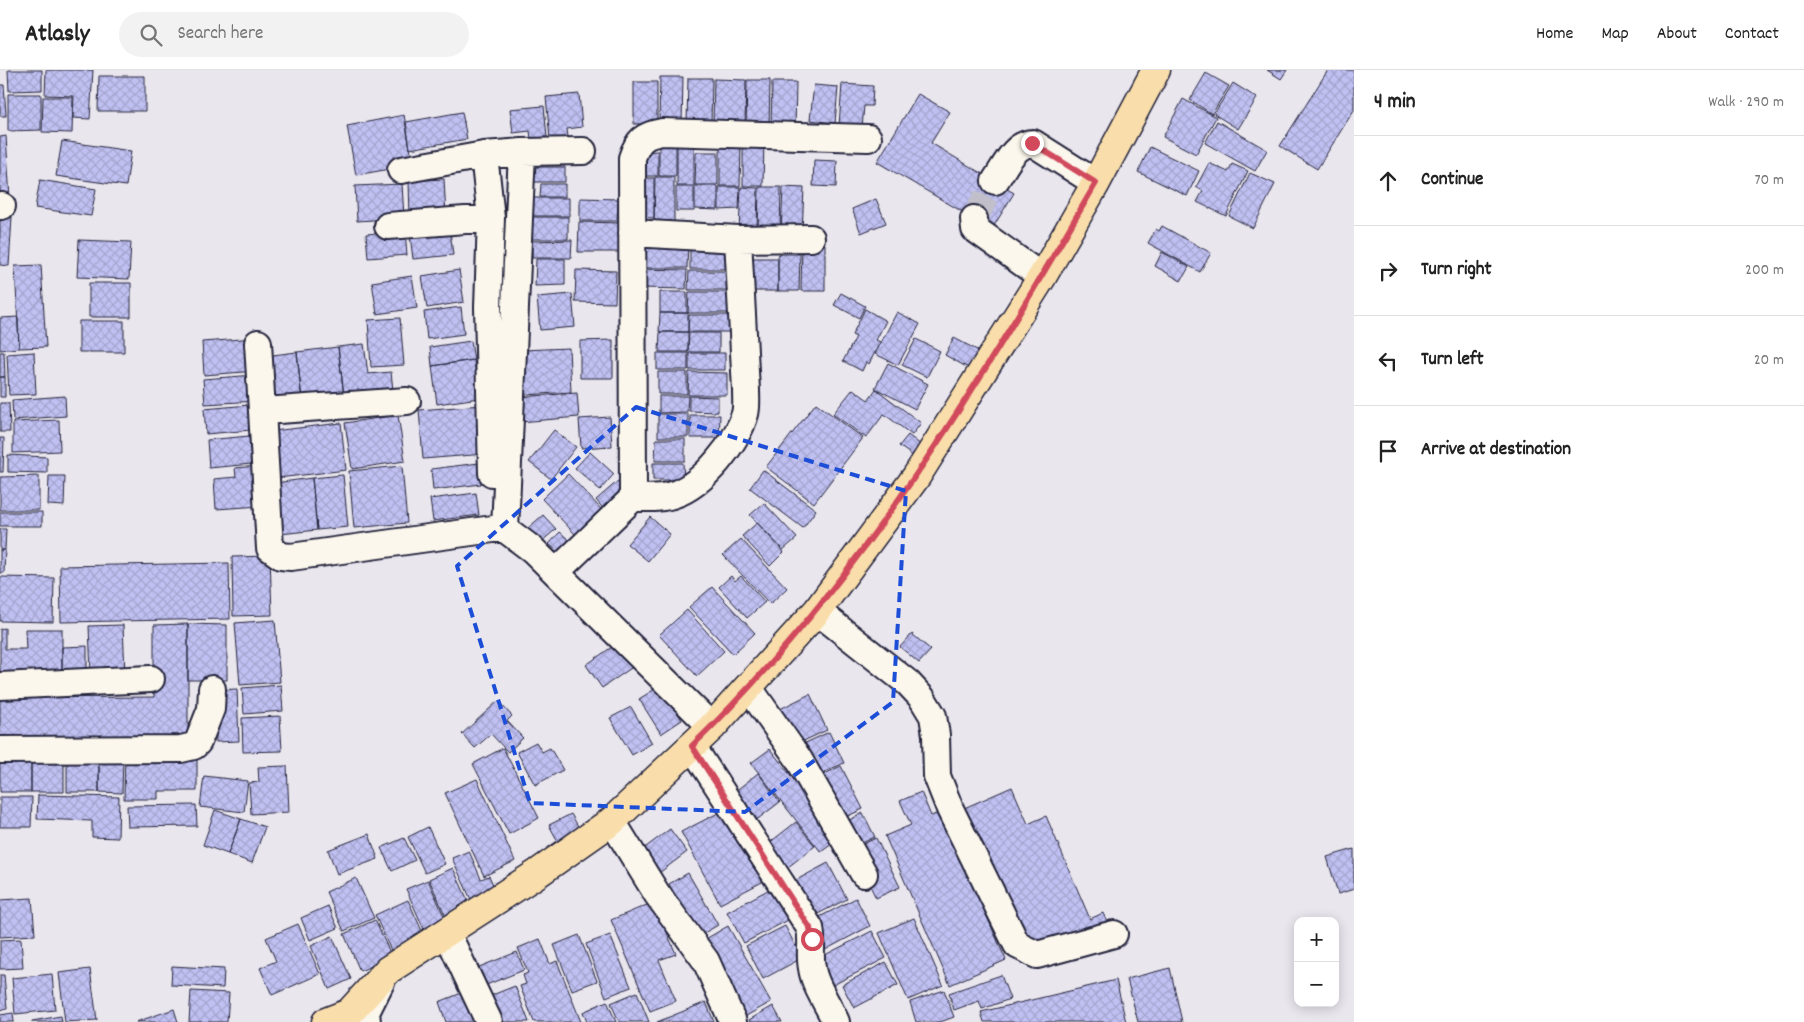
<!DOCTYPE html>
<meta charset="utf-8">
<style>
body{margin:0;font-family:Dekko,sans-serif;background:#f2f2f2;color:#222}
.controls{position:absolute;right:15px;bottom:15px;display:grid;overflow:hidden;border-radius:10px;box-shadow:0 2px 12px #0003}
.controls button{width:45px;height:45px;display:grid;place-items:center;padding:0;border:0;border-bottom:1px solid #e0e0e0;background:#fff;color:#222;font:25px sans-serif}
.stop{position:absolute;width:15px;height:15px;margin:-11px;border:4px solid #d1495b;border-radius:50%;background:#fff}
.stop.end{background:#d1495b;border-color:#fff;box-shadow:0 1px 5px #0008}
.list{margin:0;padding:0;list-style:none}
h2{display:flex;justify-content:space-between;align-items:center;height:65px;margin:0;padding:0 20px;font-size:21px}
h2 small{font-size:16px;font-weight:400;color:#767676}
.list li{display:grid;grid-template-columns:32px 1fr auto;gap:15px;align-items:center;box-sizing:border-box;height:90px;padding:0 20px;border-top:1px solid #e0e0e0}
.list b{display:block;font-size:19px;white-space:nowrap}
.list em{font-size:16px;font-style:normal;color:#767676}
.icon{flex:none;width:28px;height:28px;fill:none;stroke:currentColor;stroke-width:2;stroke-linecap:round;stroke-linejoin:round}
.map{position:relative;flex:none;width:1354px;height:952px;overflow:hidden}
header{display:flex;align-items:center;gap:30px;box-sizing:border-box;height:70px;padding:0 25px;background:#fff;border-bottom:1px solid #e0e0e0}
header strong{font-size:24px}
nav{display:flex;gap:28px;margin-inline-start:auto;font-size:18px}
.search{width:350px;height:45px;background:#f2f2f2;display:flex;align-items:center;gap:12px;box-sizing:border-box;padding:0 18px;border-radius:28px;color:#767676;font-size:19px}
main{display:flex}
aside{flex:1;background:#fff}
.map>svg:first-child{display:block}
.building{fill:url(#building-cross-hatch);stroke:#22223b}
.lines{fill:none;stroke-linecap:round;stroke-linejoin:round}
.minor-tunnel{stroke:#c1bfca;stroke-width:26;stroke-dasharray:26 13;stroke-linecap:butt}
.minor-casing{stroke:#22223b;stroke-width:30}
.major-casing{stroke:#22223b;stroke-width:31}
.minor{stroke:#fbf7ec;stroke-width:26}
.major{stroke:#f9deab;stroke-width:28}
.route{stroke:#d1495b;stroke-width:6}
.marked{fill:none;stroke:#1d4ed8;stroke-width:4;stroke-dasharray:10 6;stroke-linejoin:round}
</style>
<header>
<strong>Atlasly</strong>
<div class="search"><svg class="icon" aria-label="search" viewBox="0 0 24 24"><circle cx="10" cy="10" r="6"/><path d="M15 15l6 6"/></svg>Search here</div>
<nav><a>Home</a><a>Map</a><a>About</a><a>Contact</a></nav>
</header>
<main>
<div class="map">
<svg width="1354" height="952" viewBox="0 0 1354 952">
<defs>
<pattern id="building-cross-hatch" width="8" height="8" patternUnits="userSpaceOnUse" patternTransform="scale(1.25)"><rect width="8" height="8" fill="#c0c0f2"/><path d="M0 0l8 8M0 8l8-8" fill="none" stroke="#a5a5d0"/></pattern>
</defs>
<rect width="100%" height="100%" fill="#e9e6ee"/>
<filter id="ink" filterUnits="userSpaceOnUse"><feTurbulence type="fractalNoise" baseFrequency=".02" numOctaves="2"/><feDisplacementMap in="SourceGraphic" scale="10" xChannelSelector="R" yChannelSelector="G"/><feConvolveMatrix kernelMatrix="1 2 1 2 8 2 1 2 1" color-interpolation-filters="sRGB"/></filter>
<g filter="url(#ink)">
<path class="building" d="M8,0h34v20l-33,1z
M46,0h47l-3,49 -17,-1 1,-22 -29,-1z
M1267,0h20l-6,9z
M1328,0h26v40l-37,59 -37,-23z
M1206,3l23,13 -17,28 -22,-14z
M99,6h46v35h-47z
M660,7h23l-1,47h-23z
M688,8h24l-1,45h-24z
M714,9l32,1 -1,47 -32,-1z
M747,10h23l-1,48h-23z
M634,12h23v42h-23z
M772,12h24l-1,48 -24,-1z
M1233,13l24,15 -19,31 -24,-15z
M842,14l31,2 -1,20h-8l-2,22 -23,-2z
M0,15h4l2,31h-6z
M814,15l24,2 -3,36 -25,-3z
M8,24h33v36l-33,1z
M579,24l3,33 -15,2 1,8 -18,2 -4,-42z
M918,24l32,18 -19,31 83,50 -22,36 -115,-67z
M43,27h30l-1,36 -30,-1z
M1183,29l33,18 -20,37 -33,-17z
M544,36l3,31 -16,1 -1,-7 -17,2 -3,-24z
M462,42l5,27 -57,10 -4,-27z
M404,45l9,50 -57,10 -9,-49z
M1217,51l50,29 -12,21 -50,-28z
M6,66l4,62h-10v-61z
M659,70h17v36h-17z
M62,71l69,10 -5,35 -70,-10z
M677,71h17v45h-17z
M741,71l-1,45h-20v-44z
M743,71h21l-1,45h-20z
M1150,77l49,24 -12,25 -49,-24z
M658,81v25h-18v-24z
M696,82h22v33h-23z
M814,90l23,1 -1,26 -23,-1z
M1209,93l19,9 4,-8 16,7 -22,45 -29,-14 6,-11 -7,-4z
M534,97h31v15h-31z
M1250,103l25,11 -22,44 -24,-12z
M655,107h19v48h-20z
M639,108h15v40l-15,-1z
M444,109l2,38 -36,1 -1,-37z
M40,110l56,9 -5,27 -56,-8z
M402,114l2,34 -47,3 -2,-35z
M541,114h24v13h-25z
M695,116h23v24l-23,-1z
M676,117h18v24h-18z
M719,117h21l-1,22 -20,1z
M741,117l17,1 -1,42h-18z
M759,117h22l-1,46 -22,-1z
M783,117l21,1 -2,46 -21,-1z
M530,128h39v18h-39z
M580,128l38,1 -1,22h-37z
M876,129l10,24 -25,10 -9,-24z
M0,146l12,1 -3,49 -9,-1z
M532,147h36v22h-36z
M579,152l44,1 -1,29h-44z
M449,153l4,32 -40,4 -4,-32z
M1162,156l49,27 -11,19 -52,-29 8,-14 3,2z
M405,161l2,24 -39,3 -2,-24z
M79,170l52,2 -2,37 -52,-2z
M572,170l-1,18h-39v-17z
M642,173l46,1 -1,24h-45z
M802,174h23v47h-24z
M690,176h42v23h-42z
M1162,182l27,15 -8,14 -26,-15z
M778,184h22l-1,37h-21z
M749,188h29v33h-30z
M536,189h29v26l-30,1z
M41,195l5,82 -27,1 -4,-82z
M641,199l46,1 -1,19 -45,-1z
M459,200l5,32 -37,6 -5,-32z
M576,200l40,1 -1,32 -40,-1z
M689,201h43v19h-44z
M412,206l5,32 -40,6 -5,-32z
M89,213h42v34h-42z
M660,222h27v21h-27z
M689,222h41v21h-42z
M841,223l24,13 -6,12 -25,-13z
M572,224l3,33 -35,3 -3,-33z
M461,237l3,27 -37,5 -3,-27z
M865,239l21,12 -10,19 4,2 -11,22 -3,-2 -4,9 -19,-10 13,-24 -4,-2z
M897,242l23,12 -22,41 -23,-11z
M660,243h28v19h-29z
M689,245h40v17h-41z
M18,247l1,31 -19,2v-32z
M400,248l4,47 -33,2 -3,-47z
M79,251h45v31h-45z
M660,262h28v20h-29z
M689,263h30v19h-31z
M255,268l2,33 -53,4 -2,-33z
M954,268l25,13 -9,18 -25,-14z
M916,269l24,12 -13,26 -25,-12z
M613,270v38h-33v-37z
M471,271l3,19 -42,6 -2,-19z
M364,274l4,30 23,-2 2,18 -49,6 -6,-49z
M338,277l6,49 -42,5 -5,-49z
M569,278l2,44 -46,3 -3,-45z
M0,282h4l1,25h-5z
M34,282l2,42 -27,1 -2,-41z
M297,282l5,49 -31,3 -6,-48z
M657,283h31v17h-31z
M689,283h36v17h-36z
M474,290l5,38 -42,6 -5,-38z
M888,293l40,21 -13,25 -40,-21z
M658,302h29v22h-29z
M689,302l38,1v22h-39z
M255,305l2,26 -52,3 -2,-25z
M0,307h5v20h-5z
M853,319l15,11 8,-11 45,34 -9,12 -28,-21 -18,24 -33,-24z
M577,323l2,24 -59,5 -2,-25z
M65,326l1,20 -53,4 -1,-20z
M659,326h29l-1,16 -28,1z
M689,326l29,1v15l-29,-1z
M0,333h9l1,29h-10z
M816,333l47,35 -49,65 -48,-36z
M249,335l2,25 -45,4 -2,-25z
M482,335l3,49 -62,5 -4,-49z
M658,344h30v23h-30z
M398,345l7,46 -53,8 -7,-46z
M690,345h30l-1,23h-29z
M610,347l2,29 -31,2 -2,-29z
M59,350l1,31 -47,2v-31z
M341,353l5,47 -68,8 -5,-47z
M554,360l22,17 -25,32 -22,-17z
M908,365l13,10 -8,11 -14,-10z
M249,366l3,28 -43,4 -2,-28z
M0,368h4l-1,34h-3z
M656,369h29v22h-30z
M590,382l24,22 -14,16 -25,-22z
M8,385l39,2v16l-39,-1z
M479,393l2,21 -48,6 -2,-21z
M653,393h30l1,17h-31z
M258,396l3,40 -45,3 -2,-30 22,-2 -1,-9z
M402,396l5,57 -53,5 -5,-57z
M763,400l53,40 -13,18 -53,-40z
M568,404l34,36 -27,24 -33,-35z
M343,405l5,52 -31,3 -5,-52z
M39,406v34h-39v-33z
M49,406h16l-1,30 -16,-1z
M312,408l5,52 -37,4 -5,-51z
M618,411l10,12 -22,19 -10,-12z
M476,423l3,22 -46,6 -3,-22z
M764,433l33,35 -14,12 -33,-35z
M0,442h42v14h-42z
M543,445l13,14 -15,13 -13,-14z
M650,447l20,17 -22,27 -21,-17z
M757,453l27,29 -14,14 -28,-30z
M0,459h6l-1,21h-5z
M560,462l9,8 -11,12 -9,-8z
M741,469l46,49 -17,16 -47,-49z
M0,480h5l-1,23h-4z
M270,486l2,59 -39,1 -1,-59z
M229,493l1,56 -169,3 -1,-56z
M731,506l4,5 6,-5 24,26 -18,16 -28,-31z
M0,507l54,1 -1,44 -53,-1z
M712,517l43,46 -22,21 -44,-47z
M687,540l37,41 -27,25 -38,-41z
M275,550l5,62 -40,3 -5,-62z
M188,554v115l-188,2v-43l154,-1v-72z
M188,554l39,1v55h-39z
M123,555l2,49 -34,1 -2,-49z
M5,558v21h21l-1,-20h37v46h-62v-46z
M912,564l19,16 -12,13 -19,-16z
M622,570l15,24 -35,24 -16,-23z
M87,576v29h-25v-28z
M281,615l2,26 -39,3 -2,-26z
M660,616l22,34 -21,14 -22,-35z
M237,619l2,52 -23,1 -2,-52z
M810,624l17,36 -32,15 -17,-35z
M498,631l14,15 -5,5 16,17 -15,14 -17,-18 -16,14 -13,-14z
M631,637l21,36 -20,12 -22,-37z
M280,646l2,35 -39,1 -1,-34z
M829,662l15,31 -32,15 -15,-31z
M536,672l6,10 8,-4 13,22 -28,15 -18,-33z
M503,678l36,70 -30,16 -36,-70z
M770,679l70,89 -19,14 -70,-89z
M125,682l33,7h39v32h-39v8h-34z
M67,687h32v35h-32z
M99,687h24l-1,36 -23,-1z
M31,688v34h-31v-33z
M31,692h33v30h-33z
M287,696l2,46 -38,2 -2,-31 10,-1 -1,-15z
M841,696l22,43 -26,12 -21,-43z
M758,703l22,29 -30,23 -22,-28z
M204,706l44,5 -4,31 -44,-5z
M477,709l38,82 -31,15 -39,-83z
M1012,717l16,37 18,-8 44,103 13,-6 7,16 -74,23 -7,-16 -10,4 -57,-131z
M921,722l10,24 10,-4 65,148 -56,25 -65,-149 26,-11 -11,-24z
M38,725l81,2 -1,41 -26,-1v-16l-55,-2z
M0,727h32l-1,30h-31z
M196,735l1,21 -69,1 -1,-21z
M726,739l38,72 -44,23 -39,-72z
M215,740l26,9 -13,35 -25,-9z
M863,743l12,24 -24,11 -11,-23z
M571,744l12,21 -22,12 -12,-22z
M241,749l24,8 -13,36 -24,-9z
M796,752l19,24 -32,25 -19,-24z
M428,757l17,37 -20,9 -17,-36z
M670,759l17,23 -32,24 -17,-23z
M369,764l9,25 -41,15 -9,-24z
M404,768l11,22 -23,11 -11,-23z
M876,768l24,49 -24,11 -24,-49z
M1354,779v40l-16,5 -11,-37z
M469,781l12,28 8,-3 8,17 -24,11 -21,-46z
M828,793l19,36 -41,21 -19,-35z
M453,798l18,39 -25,10 -17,-38z
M688,803l30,52 -19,11 -30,-52z
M356,808l18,40 -30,13 -18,-39z
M428,810l20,45 -22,9 -20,-45z
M779,814l17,32 -52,27 -17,-31z
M32,828l3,37 -35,2v-37z
M856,828l14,28 -45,24 -15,-28z
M408,830l19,42 -33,15 -19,-42z
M654,832l22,52 -17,6 17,41 -26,10 -39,-91z
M328,836l10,22 -28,12 -9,-22z
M914,848l29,67 -35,15 -29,-67z
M375,850l17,37 -32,14 -16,-37z
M298,854l22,50 -48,21 -12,-27 16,-7 -10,-23z
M728,856l43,76 -25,14 -42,-76z
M785,856l17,32 -39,21 -17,-33z
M872,861l14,27 -55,28 -14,-27z
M579,865l18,46 -25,9 -18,-45z
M610,865l21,52 -25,10 -20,-53z
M332,866l19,43 -22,10 -18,-43z
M21,869l2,29 -23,1v-29z
M540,869l10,25 7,-3 24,61h-47l-14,-36 6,-2 -3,-9 5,-2 -10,-25z
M517,882l7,18 -43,17 -7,-18z
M886,892l12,23 -44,23 -12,-23z
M172,896l52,3 -1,19 -52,-3z
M1170,898l12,54h-44l-11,-43z
M90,899l7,51 -32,2 -6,-49z
M52,904l3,36 -40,4 -3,-36z
M0,905h4l3,34 -7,1z
M1001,905l9,24 -28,10 -3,-8 -25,9 -5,-17z
M1116,910l10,42h-142l-3,-10z
M515,916l14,36h-38l-9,-23z
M469,920l13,32h-36l-7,-20z
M944,920l10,27 -14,5h-24l-6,-20z
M191,921l38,2 -2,29h-38z
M637,922l12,30h-30l-8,-19z
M607,931l9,21h-29l-4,-10z
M706,932l8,20h-57z
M773,936l9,16h-32l-1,-2z
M174,939l4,13h-42z
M13,943l1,9h-14v-7z
M61,946l1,6h-30v-1z"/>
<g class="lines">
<path class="minor-tunnel" d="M974,149l21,-38"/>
<defs>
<path id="minor" d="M484,85l7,63 -3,89 4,166
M401,100l83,-15 38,-3 61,-1
M995,111c10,-14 19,-38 38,-38l63,40
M0,136h2
M974,149l1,10 67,48
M388,156l103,-8
M632,163l106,6 73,-1
M258,273l12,205 11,8 10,1 202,-28h12l28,21 179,177
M264,341l143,-10
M633,428c13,0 29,1 42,-4 29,-10 62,-52 70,-80 2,-7 1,-16 1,-24l-8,-151
M505,459l17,-377
M556,502l77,-74 -1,-340c6,-18 12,-23 30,-26l206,6
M817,541l91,72 14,15 11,18 3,19 1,41 13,33 67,136 20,10 77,-21
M0,616l151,-7
M749,618l49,70 66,116
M692,676l118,182c3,14 -1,26 2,40 2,17 17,38 24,54
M0,680l181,-1 13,-3 4,-4 13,-33 1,-20
M612,751l45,73 49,67 27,61
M447,863l42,89
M367,952l-1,-10 15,-30"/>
<path id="major" d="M326,952l23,-9 39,-43 150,-97 74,-52 100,-94 105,-116 99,-134 126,-200 54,-94 60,-113"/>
</defs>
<use href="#minor" class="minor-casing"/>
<use href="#major" class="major-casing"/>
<use href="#minor" class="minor"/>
<use href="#major" class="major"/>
</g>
</g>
<g class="lines" filter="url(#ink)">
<path class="route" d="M812,869l-2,-11 -118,-182c167,-162 288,-363 404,-563l-64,-40"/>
</g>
<path class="marked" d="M636,337l270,84 -13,211 -148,110 -215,-9 -73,-237z"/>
</svg>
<div class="controls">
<button>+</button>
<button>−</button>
</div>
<div class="stop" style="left:812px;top:869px"></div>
<div class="stop end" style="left:1032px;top:73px"></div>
</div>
<aside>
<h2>4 min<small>Walk · 290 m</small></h2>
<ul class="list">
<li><svg class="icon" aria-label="ahead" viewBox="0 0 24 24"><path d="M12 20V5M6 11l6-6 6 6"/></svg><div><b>Continue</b></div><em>70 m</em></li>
<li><svg class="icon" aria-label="right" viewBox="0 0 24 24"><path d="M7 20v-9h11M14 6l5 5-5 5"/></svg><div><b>Turn right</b></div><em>200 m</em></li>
<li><svg class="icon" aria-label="left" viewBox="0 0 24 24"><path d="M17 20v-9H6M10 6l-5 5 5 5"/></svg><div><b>Turn left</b></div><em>20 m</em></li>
<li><svg class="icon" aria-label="arrive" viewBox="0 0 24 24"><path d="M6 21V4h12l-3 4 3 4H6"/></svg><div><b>Arrive at destination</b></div></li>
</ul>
</aside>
</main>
